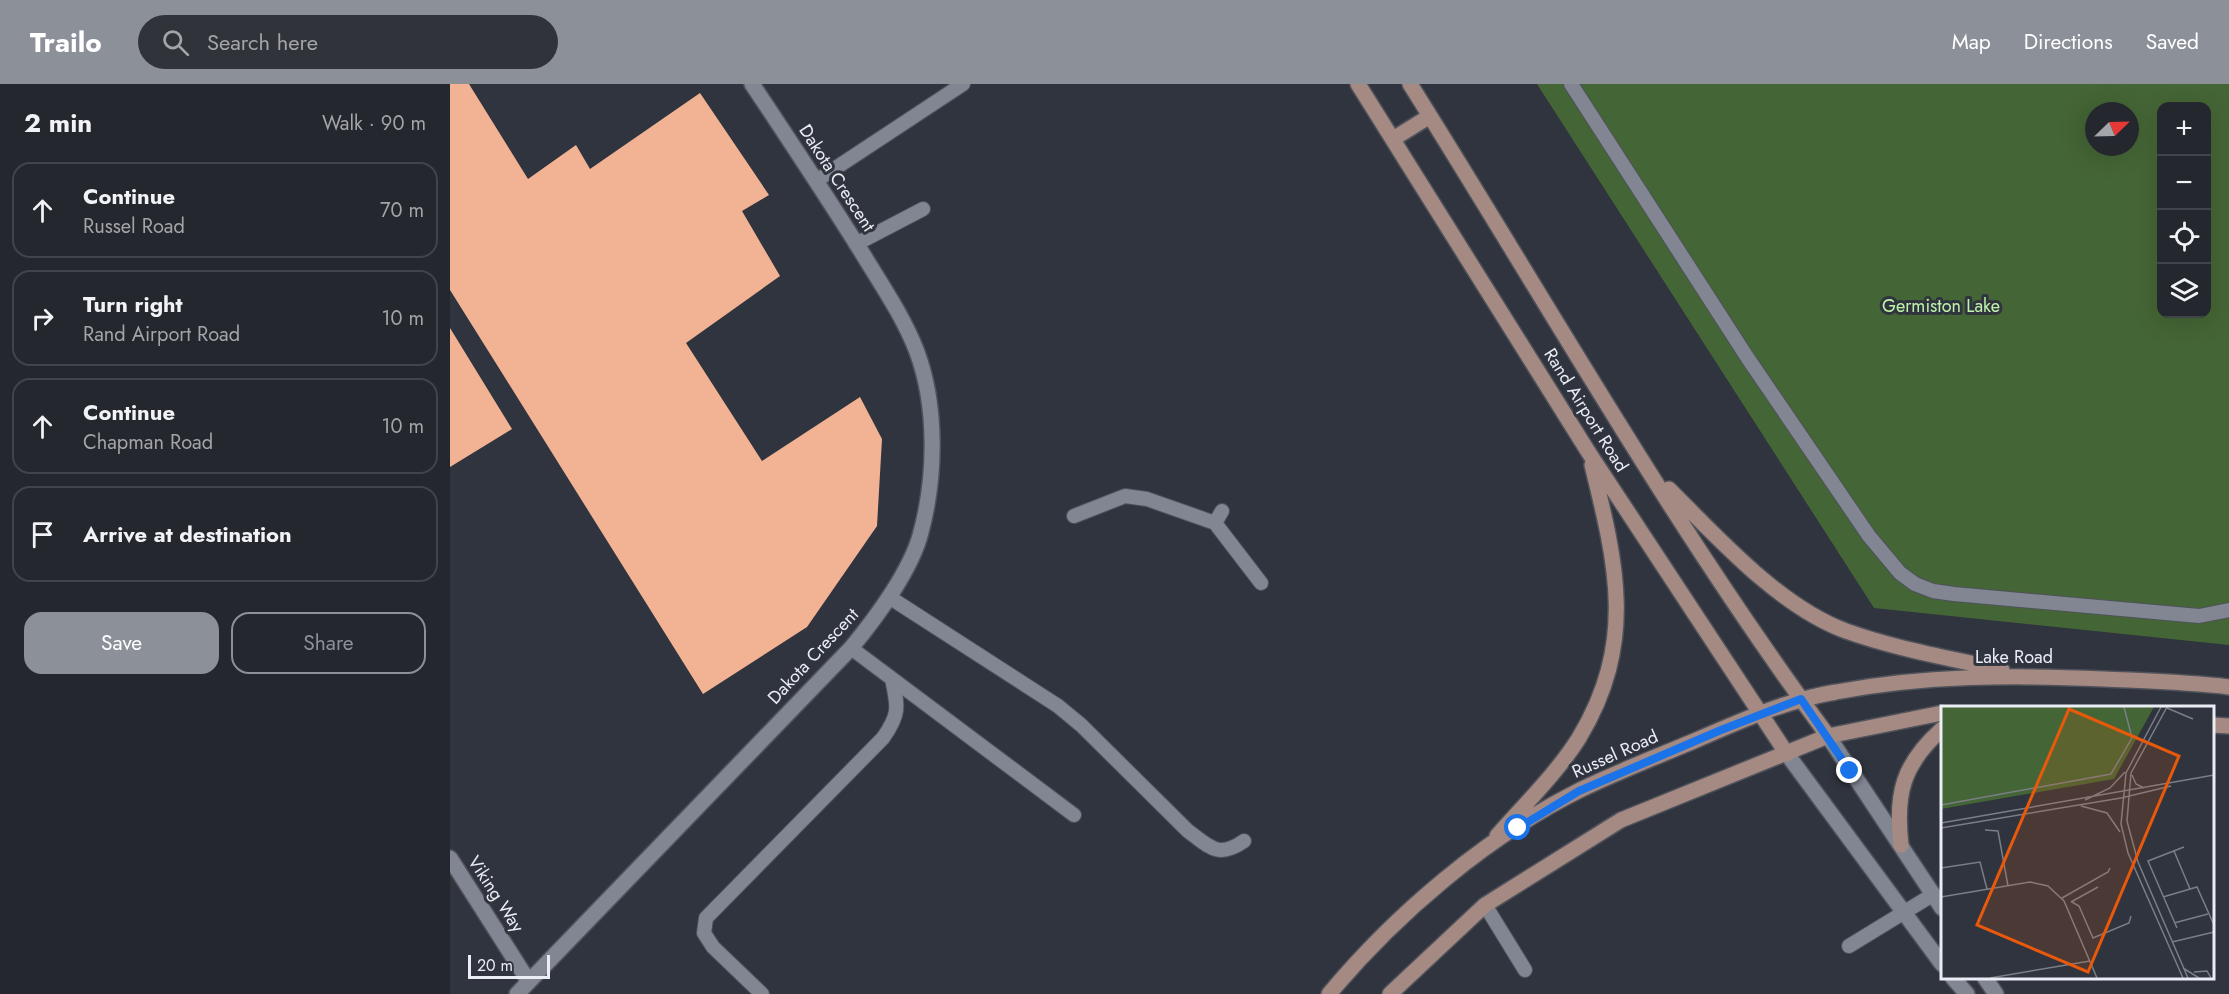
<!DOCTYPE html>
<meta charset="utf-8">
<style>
body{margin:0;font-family:Jost,sans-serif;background:#30333a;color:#f1f3f6}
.controls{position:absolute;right:18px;top:18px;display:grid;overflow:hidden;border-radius:12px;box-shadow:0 6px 24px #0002}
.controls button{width:54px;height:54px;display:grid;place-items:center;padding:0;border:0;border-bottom:2px solid #41444a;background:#24272e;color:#f1f3f6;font:30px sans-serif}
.compass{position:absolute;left:1635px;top:18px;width:54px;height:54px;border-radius:50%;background:#24272e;box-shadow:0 6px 24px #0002;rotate:67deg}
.scale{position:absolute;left:18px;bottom:15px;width:82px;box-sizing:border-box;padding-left:6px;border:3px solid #eaedf4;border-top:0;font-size:16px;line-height:21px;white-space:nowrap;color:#eaedf4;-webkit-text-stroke:4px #30343e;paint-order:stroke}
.stop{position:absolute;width:18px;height:18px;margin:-14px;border:4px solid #1a73e8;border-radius:50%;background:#fff}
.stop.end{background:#1a73e8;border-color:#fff;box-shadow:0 2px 6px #0008}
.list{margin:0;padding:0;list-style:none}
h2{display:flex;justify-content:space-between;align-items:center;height:78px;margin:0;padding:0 24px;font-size:26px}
h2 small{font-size:20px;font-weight:400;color:#a3a5aa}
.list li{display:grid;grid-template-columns:39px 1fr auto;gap:18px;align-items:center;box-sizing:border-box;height:96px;margin:0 12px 12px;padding:0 12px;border:2px solid #41444a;border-radius:18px}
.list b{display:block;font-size:22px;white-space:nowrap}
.list p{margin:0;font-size:20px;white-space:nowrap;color:#a3a5aa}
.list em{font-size:20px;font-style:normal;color:#a3a5aa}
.actions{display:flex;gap:12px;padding:18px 24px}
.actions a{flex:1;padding:14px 0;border:2px solid #8c9099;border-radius:18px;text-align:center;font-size:21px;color:#8c9099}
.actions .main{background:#8c9099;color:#fff}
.icon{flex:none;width:33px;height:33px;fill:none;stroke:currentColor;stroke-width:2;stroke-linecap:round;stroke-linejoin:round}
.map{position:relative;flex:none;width:1779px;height:910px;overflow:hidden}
header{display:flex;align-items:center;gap:36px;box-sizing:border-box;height:84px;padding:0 30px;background:#8c9099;color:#fff}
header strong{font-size:28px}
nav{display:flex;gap:33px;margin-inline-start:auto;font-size:21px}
.search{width:420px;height:54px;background:#30333a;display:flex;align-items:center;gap:15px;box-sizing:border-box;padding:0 21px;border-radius:33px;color:#a3a5aa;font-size:22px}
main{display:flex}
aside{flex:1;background:#24272e}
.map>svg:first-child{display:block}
.forest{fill:#446535;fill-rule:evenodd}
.building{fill:#f1b394}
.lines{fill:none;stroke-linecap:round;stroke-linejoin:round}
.lane-casing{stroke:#4f525a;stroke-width:16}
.street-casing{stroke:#4f525a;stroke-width:18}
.secondary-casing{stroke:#4f525a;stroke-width:18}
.lane{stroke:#818692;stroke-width:14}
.street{stroke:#818692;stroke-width:15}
.secondary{stroke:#a58a83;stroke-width:15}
.route{stroke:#1a73e8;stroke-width:8}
.labels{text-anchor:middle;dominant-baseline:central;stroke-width:6;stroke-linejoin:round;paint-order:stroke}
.street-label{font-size:18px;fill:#eaedf4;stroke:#30343e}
.park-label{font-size:18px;fill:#bef4a8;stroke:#30343e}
.inset-road{fill:none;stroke:#7a7e87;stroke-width:1.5}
.view{fill:#e8590c;fill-opacity:0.15;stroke:#e8590c;stroke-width:3}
.inset-edge{fill:none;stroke:#eaedf4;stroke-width:3}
</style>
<header>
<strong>Trailo</strong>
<div class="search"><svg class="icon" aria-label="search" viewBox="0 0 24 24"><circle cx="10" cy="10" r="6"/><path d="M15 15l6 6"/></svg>Search here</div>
<nav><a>Map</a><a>Directions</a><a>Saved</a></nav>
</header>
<main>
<aside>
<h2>2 min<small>Walk · 90 m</small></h2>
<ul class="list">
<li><svg class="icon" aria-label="ahead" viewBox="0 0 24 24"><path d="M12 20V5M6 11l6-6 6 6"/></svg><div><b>Continue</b><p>Russel Road</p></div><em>70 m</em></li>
<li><svg class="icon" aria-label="right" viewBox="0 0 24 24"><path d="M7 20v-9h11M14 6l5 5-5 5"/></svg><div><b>Turn right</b><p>Rand Airport Road</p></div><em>10 m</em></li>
<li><svg class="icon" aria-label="ahead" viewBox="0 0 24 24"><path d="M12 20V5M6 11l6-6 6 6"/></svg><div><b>Continue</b><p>Chapman Road</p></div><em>10 m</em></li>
<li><svg class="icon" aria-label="arrive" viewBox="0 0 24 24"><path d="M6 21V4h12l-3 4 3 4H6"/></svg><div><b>Arrive at destination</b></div></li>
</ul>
<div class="actions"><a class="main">Save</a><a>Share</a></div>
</aside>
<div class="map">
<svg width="1779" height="910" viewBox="0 0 1779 910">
<rect width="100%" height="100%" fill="#30343e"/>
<path class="forest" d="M1087,0h692v561l-355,-37zM1712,22h44v208h-44zM1644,27h36v36h-36z"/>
<path class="building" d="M0,0h19l59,95 48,-34 14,24 110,-76 69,102 -27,16 38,65 -94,67 76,118 98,-64 22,42 -5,87 -70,101 -104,67 -253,-404z
M0,244l62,101 -62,38z"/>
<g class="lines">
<defs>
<path id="lane" d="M1121,0l176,273 122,179 31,37 15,11 18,7 21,3 245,22 30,-6
M366,97l147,-97
M406,160l67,-35
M772,427l-7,12 46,60
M624,432l51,-20 22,3 68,24
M439,513l169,109 23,19 107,106c22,16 30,28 56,10
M401,564l223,167
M1035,821l40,65
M1399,862l85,-52
M312,910l-49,-47 -9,-14 2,-15 177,-180c17,-24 15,-31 9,-59"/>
<path id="street" d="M1378,652l114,172
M1337,670l155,210
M0,774l79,124
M1503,894l14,16
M1535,894l11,16
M67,910l334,-346c25,-30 61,-79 70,-116 15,-56 16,-126 -4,-180 -13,-34 -34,-65 -53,-96 -36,-58 -74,-115 -112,-172"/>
<path id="secondary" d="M908,0l231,369 198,301
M960,0c137,218 264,444 418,652
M943,55l37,-23
M1219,405c49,49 111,118 177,142 50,18 104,27 156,39
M1762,641l17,1
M1047,752c27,-31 60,-63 82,-98 57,-95 38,-172 13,-273
M1451,761c-6,-52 2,-81 41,-116
M879,910c67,-80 157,-157 251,-204 37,-18 76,-33 114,-49 46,-20 93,-41 142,-49 89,-17 178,-17 268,-13 42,2 84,3 125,8
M940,910l95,-89 136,-85 207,-84 114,-23"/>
</defs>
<use href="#lane" class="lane-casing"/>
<use href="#street" class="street-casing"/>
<use href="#secondary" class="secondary-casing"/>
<use href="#lane" class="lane"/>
<use href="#street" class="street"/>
<use href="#secondary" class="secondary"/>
</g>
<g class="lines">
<path class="route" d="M1068,744l61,-37 142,-61 80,-31 49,72"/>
</g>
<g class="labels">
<g class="street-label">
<text transform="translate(387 94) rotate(57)">Dakota Crescent</text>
<text transform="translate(1136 326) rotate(58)">Rand Airport Road</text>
<text transform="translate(363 572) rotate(-47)">Dakota Crescent</text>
<text x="1564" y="573">Lake Road</text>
<text transform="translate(1165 670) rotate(-24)">Russel Road</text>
<text transform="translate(46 810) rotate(57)">Viking Way</text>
</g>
<g class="park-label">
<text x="1491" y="222">Germiston Lake</text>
</g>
</g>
<g transform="translate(1491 622)">
<rect width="273" height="273" fill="#30343e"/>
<path d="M0,1h213l-40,72 -173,30z" fill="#446535"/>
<path class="inset-road" d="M220,1l-35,66 -5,51 7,29 55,125M226,1l-36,66 -4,48 11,41 50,116M226,2l26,11M191,69l4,9 8,4M144,94l25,-12 15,-16M0,99l170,-31 21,-36 -8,-31M140,100l26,7 13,19M0,117l273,-48M0,122l180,-30 50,-12M44,124l13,1 10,55M233,145l16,38M0,162l39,-6 7,27M0,191l89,-15 18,4 16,15 33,77M222,191l34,-10 17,38M121,192l46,-26 2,-4M130,196l27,-15M131,196l7,4 14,32 36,-15 2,-7M233,217l34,-9M236,222l-29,-67 36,-14M231,236l42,-10M242,262l16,10M253,266l13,-1 4,7M49,272l100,-17"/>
<path class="view" d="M128,3l110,47 -91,216 -111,-47z"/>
<rect width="273" height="273" class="inset-edge"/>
</g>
</svg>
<div class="controls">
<button>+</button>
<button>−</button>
<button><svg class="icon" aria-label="locate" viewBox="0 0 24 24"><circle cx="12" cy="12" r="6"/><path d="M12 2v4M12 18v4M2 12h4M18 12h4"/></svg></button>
<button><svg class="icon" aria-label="layers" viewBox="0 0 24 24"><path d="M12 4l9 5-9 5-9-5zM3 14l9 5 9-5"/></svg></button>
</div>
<svg class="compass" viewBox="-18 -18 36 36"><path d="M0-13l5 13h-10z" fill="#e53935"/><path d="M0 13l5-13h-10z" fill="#a3a5aa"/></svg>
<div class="scale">20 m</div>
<div class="stop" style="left:1068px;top:744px"></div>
<div class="stop end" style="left:1400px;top:687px"></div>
</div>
</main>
